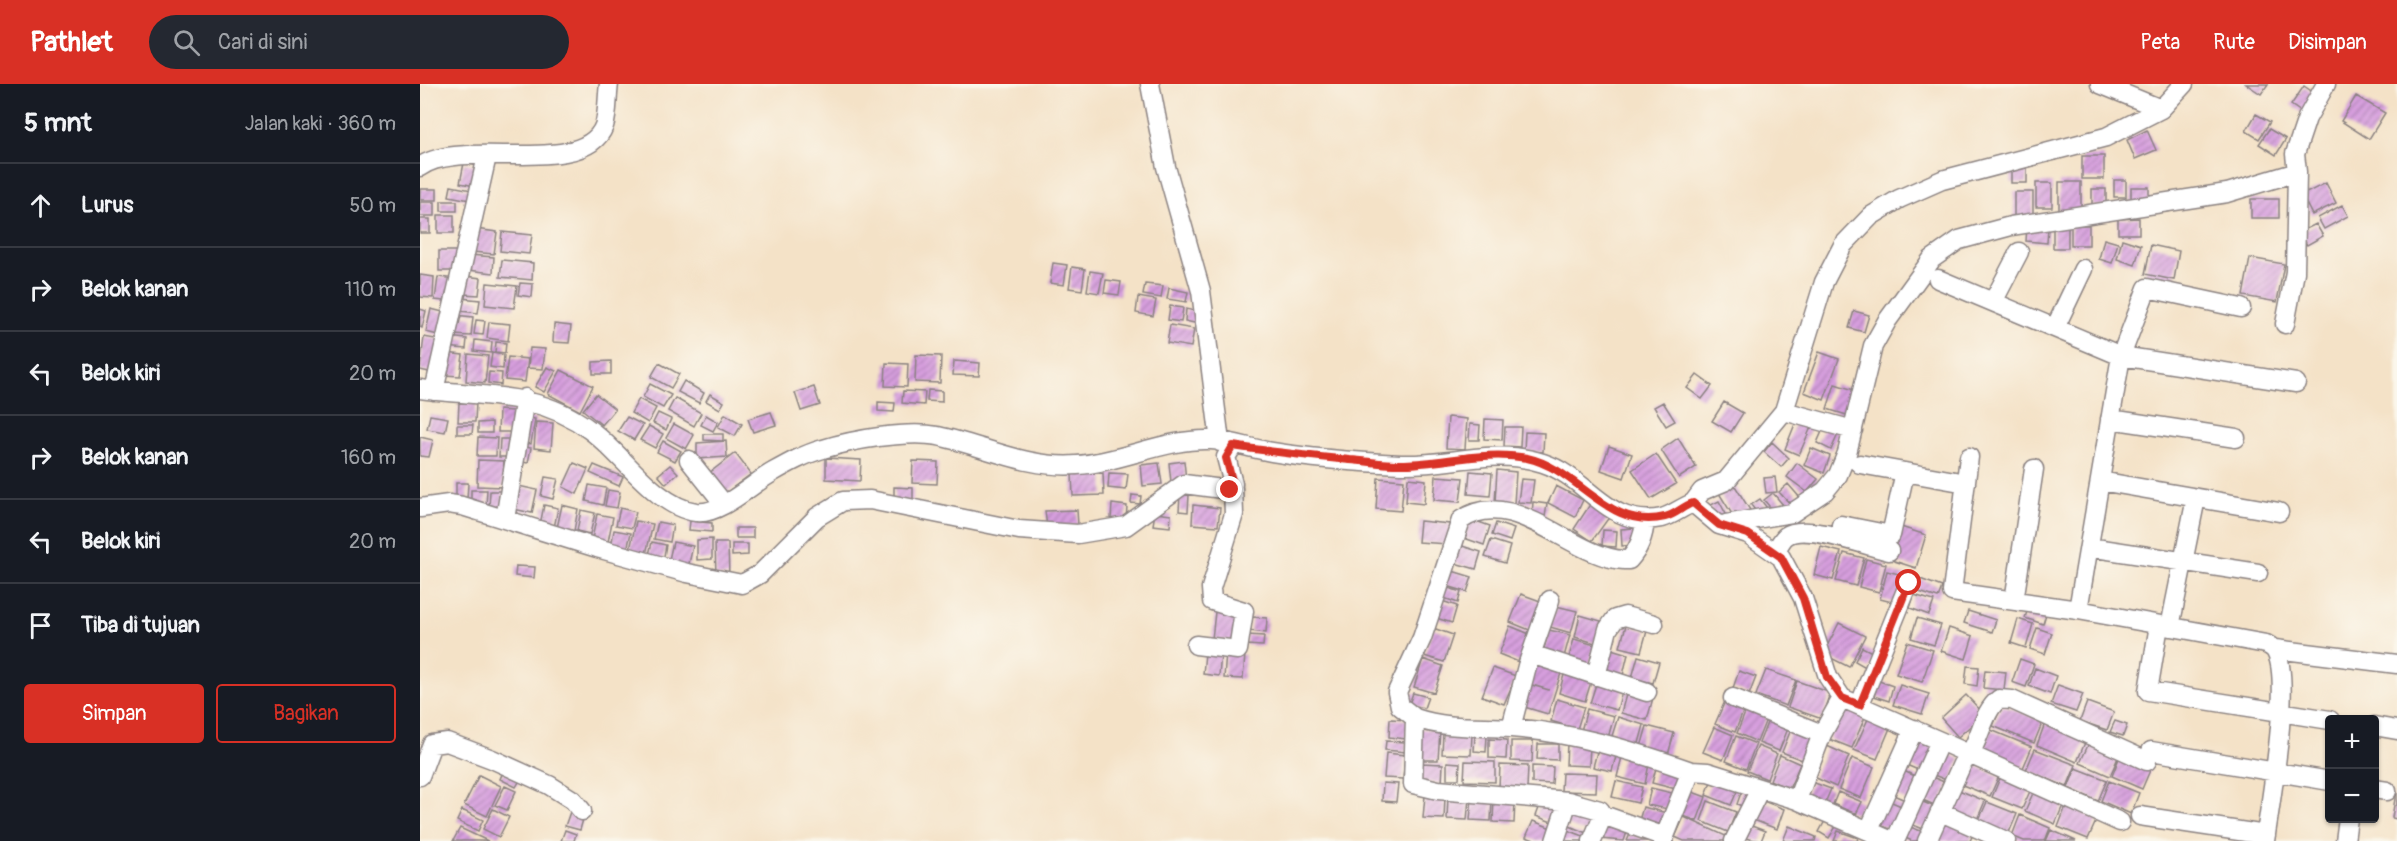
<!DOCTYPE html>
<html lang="id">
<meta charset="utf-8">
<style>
body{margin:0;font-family:Pangolin,sans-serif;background:#242831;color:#f1f3f6}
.controls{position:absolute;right:18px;bottom:18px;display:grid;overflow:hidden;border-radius:6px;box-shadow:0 2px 4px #0004}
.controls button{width:54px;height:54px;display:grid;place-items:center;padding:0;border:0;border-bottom:2px solid #363941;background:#171b24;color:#f1f3f6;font:30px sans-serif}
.stop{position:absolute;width:18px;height:18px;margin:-14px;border:4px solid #d93025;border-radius:50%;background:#fff}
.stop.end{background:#d93025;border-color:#fff;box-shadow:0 2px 6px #0008}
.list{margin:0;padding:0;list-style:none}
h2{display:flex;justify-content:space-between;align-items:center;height:78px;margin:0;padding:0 24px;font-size:26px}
h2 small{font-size:20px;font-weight:400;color:#9ea1a6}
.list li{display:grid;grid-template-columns:39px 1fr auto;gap:18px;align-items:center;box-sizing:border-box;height:84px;padding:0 24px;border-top:2px solid #363941}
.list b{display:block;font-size:22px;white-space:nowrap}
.list em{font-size:20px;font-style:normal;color:#9ea1a6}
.actions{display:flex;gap:12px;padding:18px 24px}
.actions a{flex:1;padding:14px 0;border:2px solid #d93025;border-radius:6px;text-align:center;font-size:21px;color:#d93025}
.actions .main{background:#d93025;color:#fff}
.icon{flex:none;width:33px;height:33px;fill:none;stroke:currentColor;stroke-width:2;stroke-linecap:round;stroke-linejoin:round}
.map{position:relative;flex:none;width:1977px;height:757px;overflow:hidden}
header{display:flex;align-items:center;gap:36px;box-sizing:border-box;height:84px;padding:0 30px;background:#d93025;color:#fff}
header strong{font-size:28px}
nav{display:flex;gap:33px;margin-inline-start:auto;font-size:21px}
.search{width:420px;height:54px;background:#242831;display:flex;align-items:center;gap:15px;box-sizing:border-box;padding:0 21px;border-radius:33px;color:#9ea1a6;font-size:22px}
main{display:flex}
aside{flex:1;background:#171b24}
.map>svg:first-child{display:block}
.building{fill:url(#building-hatch)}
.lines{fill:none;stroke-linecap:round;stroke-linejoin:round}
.street-casing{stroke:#8b8281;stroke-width:21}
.street{stroke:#fff;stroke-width:18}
.route{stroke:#d93025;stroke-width:8}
</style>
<header>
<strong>Pathlet</strong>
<div class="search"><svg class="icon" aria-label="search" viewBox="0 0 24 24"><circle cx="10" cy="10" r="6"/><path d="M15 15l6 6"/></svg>Cari di sini</div>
<nav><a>Peta</a><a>Rute</a><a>Disimpan</a></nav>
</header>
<main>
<aside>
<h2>5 mnt<small>Jalan kaki · 360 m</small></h2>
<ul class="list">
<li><svg class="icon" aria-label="ahead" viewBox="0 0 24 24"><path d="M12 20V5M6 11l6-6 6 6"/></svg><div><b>Lurus</b></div><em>50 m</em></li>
<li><svg class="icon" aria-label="right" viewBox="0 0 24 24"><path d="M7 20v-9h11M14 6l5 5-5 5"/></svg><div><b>Belok kanan</b></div><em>110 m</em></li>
<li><svg class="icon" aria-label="left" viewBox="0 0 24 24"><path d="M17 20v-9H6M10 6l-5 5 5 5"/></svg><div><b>Belok kiri</b></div><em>20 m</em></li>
<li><svg class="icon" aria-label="right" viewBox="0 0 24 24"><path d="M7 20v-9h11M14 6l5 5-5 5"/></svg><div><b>Belok kanan</b></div><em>160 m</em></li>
<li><svg class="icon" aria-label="left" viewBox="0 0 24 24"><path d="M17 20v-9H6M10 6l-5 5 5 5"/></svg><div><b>Belok kiri</b></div><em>20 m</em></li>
<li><svg class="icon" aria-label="arrive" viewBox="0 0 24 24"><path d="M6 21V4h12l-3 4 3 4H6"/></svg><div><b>Tiba di tujuan</b></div></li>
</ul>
<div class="actions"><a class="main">Simpan</a><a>Bagikan</a></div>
</aside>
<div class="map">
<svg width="1977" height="757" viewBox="0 0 1977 757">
<defs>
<pattern id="building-hatch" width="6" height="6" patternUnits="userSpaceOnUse" patternTransform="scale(1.5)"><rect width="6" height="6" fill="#d79fde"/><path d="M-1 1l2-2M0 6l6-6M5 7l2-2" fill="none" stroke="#ae81b5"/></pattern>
</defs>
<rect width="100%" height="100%" fill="#fbf7ec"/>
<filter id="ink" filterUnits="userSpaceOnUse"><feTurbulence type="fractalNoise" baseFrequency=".0167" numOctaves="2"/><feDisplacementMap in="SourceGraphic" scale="12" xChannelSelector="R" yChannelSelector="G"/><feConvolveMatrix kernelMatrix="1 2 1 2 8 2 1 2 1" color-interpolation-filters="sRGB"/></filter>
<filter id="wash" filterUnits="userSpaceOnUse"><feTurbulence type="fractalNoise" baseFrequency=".008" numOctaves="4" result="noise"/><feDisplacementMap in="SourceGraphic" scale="24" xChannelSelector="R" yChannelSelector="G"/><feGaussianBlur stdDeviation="1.35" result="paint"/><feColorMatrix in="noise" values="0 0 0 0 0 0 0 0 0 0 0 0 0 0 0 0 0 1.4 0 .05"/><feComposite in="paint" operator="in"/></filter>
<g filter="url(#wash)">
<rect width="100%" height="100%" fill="#f4e2c7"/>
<g id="blocks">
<path class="building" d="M1826,0h22l-7,10z
M1884,2l13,9 -13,19 -13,-9z
M1936,12l29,17 -16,26 -28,-18z
M1836,30l14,8 -11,17 -13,-8z
M1849,45l17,10 -10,16 -17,-11z
M1727,46l9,20 -21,9 -8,-19z
M1662,72h22v23h-22z
M44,79l15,3 -4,20 -15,-3z
M1591,81h16v18h-16z
M1694,96h12v17h-12z
M1639,98h22v30h-22z
M1616,99h16v24h-16z
M1906,99l10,20 -24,12 -10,-20z
M31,102l21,4 -2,10 -21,-4z
M1711,103h18v16h-18z
M0,105h17v11h-17z
M1672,105h14v17h-14z
M1594,108h19v27h-19z
M1831,115h28v19h-28z
M21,117h16v10h-16z
M0,118h15v14h-15z
M1922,121l6,11 -24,13 -6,-11z
M18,131h16v18h-16z
M1719,134v16h-21v-15z
M0,135h10v14h-10z
M1896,140l7,12 -16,9 -7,-13z
M1651,141h18v20h-18z
M1633,142h15v22h-15z
M1607,143l21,1 -1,15 -21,-2z
M55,145l22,3 -3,22 -22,-2z
M82,148l30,3 -3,19 -29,-3z
M1684,155l14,4 -6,20 -13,-4z
M1702,155l19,6 -6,20 -18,-6z
M1731,161l28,6 -5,29 -29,-6z
M19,167h19v20h-19z
M49,171l25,2 -1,16 -25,-3z
M1830,174l34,6 -7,38 -34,-6z
M82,176l31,3 -1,17 -32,-3z
M633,179l14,2 -3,20 -14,-2z
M652,183l13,2 -3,21 -13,-2z
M670,187l13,2 -4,20 -12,-2z
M0,191l14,2 -1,21 -13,-1z
M45,192l16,2 -2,17 -16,-1z
M18,193l18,2 -3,23 -18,-2z
M686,196l15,2 -2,13 -15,-2z
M67,199l30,3 -3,22 -29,-3z
M100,199l13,1 -1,13 -14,-2z
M725,200l18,2 -2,12 -18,-3z
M749,204l19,4 -2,10 -19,-3z
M718,213l18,3 -3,16 -17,-3z
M41,214l19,2 -2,13 -18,-2z
M750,222l13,2 -2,14 -13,-2z
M0,225l6,2 -4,17 -2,-1z
M11,225l16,4 -5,23 -16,-4z
M766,225l15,3 -2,12 -14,-3z
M1434,227l15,4 -5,17 -15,-4z
M35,231l18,2 -2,19 -18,-1z
M56,236l9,1 -2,14 -9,-1z
M69,238l21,2 -2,17 -21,-3z
M134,240l17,2 -2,17 -16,-1z
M750,241l24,4 -3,18 -24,-4z
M4,253l17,3 -7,33 -14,-3z
M28,253l19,2 -1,10 -19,-2z
M55,256l17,2 -1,11 -17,-2z
M76,258l10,1 -1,10 -10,-1z
M110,264l15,1 -2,20 -15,-1z
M1399,268l20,7 -15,41 -20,-8z
M26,269l17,2 -3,21 -16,-1z
M72,269l12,2 -1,14 -13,-2z
M48,270l20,2 -3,27 -19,-2z
M496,271l25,1 -1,27 -25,-1z
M88,273l20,2 -3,23 -20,-2z
M191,277v13h-18v-12z
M534,277l26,2 -1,13 -26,-1z
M239,279l20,11 -8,14 -20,-11z
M466,279l22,1 -1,23 -22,-1z
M127,283l9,4 -12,21 -9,-5z
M141,286l32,16 -13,25 -32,-17z
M69,288l13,1 -1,12 -13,-2z
M1277,291l15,11 -10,13 -15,-11z
M264,297l20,12 -5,10 -21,-11z
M230,300l21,11 -8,13 -20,-11z
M1415,300l22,7 -7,25 -23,-7z
M394,303l6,18 -19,6 -6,-18z
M508,306l14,1v11l-15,-1z
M483,307l22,1 -1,13 -22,-2z
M176,310l19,15 -13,16 -19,-15z
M290,310l14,8 -4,7 -14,-8z
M255,314l26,15 -7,13 -26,-15z
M219,315l17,9 -8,15 -17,-10z
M458,318l17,1 -1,9 -16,-1z
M1243,318l12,19 -9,5 -12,-19z
M1304,318l19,11 -12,19 -19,-11z
M39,319h17l-1,19h-17z
M79,326l14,1 -2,21h-13z
M351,328l5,13 -23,7 -5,-13z
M238,329l13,6 -5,11 -13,-7z
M305,330l17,10 -7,12 -17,-9z
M10,331l18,3 -3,14 -18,-3z
M286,331l12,7 -5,9 -12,-6z
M104,333l11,2 -4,25 -11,-2z
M207,333l16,8 -9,15 -16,-9z
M1028,333l19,2 -2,30 -19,-1z
M1065,335l18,1 -1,20 -18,-1z
M1377,335l15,6 -13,30 -14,-6z
M72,338v11h-14v-10z
M116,338l17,1 -2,27 -17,-2z
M254,340l20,11 -8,14 -20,-11z
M1050,340l10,1 -1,15h-10z
M37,341h16l-1,9h-15z
M229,342l14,8 -8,14 -15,-8z
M1085,343h16l-1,20 -16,-1z
M1404,343l15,5 -8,18 -14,-7z
M1105,348l19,1 -1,19 -19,-1z
M284,350h19v7l-19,-1z
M0,353l13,3 -4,17 -9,-1z
M58,353l19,1 -1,18h-19z
M1258,354l18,29 -17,11 -18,-28z
M80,355h12v18h-13z
M243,357l18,10 -6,10 -18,-9z
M306,357l1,16 -30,2v-16z
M1352,358l17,16 -8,9 -17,-15z
M99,362l12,2 -3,15 -12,-2z
M1189,362l23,8 -8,24 -23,-8z
M1391,364l19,8 -6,17 -20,-8z
M315,369l16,21 -28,21 -15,-21z
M1236,370l20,30 -25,15 -19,-29z
M406,374l35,2 -1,21 -34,-2z
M58,376l26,1 -1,26 -26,-1z
M493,377l25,1 -1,22 -25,-1z
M764,377l2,19 -15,2 -2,-19z
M154,379l14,6 -11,25 -14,-7z
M739,379l3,21 -19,2 -2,-21z
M1377,379l21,16 -11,13 -20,-15z
M174,381l29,12 -4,9 -29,-13z
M250,381l8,8 -12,11 -8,-9z
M1077,386l19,2 -2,32 -19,-2z
M1050,387l22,2 -2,23 -22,-2z
M683,389l1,22 -31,1 -1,-22z
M689,389l19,1 -2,16 -18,-2z
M1016,392l27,2 -3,24 -26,-2z
M125,393l13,2 -5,20 -12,-3z
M1355,393l2,15 -11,1 -2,-15z
M958,394l26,2 -3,31 -25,-2z
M988,394l18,2 -2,24 -18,-2z
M1101,395l13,1 -3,23 -13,-1z
M1312,397l18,29 -15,9 -18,-29z
M36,399h12l-1,17h-11z
M1368,400l13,15 -9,7 -13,-14z
M94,401l23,5 -5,23 -23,-5z
M169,401l17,3 -3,17 -17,-4z
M1136,402l27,14 -8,17 -27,-14z
M474,403l19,1v13h-19z
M51,406h16l-1,17 -15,-1z
M188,406l12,2 -3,16 -12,-2z
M70,407h13v17h-14z
M1353,409l11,13 -9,7 -11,-13z
M760,410l9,1 -1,17 -9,-1z
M712,411l9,1 -1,8 -9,-1z
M1340,415l7,9 -9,6 -7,-9z
M1299,417l8,15 -10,5 -8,-15z
M1113,418l14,2 -2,13 -13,-2z
M1171,419l19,13 -18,25 -18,-12z
M692,420l15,2 -1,14 -15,-1z
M124,421l14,3 -4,20 -14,-3z
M142,421l16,4 -4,22 -17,-3z
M773,421l27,3 -2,18 -26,-2z
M200,424l16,4 -4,16 -16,-3z
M161,426l14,3 -5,21 -13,-3z
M657,426l1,15 -31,2 -2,-16z
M735,429l16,2 -1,12 -17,-2z
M177,430l16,3 -6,30 -16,-3z
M1050,435l20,7 -6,19 -20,-7z
M216,437l17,3 -7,30 -16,-4z
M270,437l22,2v9l-23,-2z
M1000,437l30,3 -2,20 -30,-2z
M238,438l15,3 -3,17 -16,-3z
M1076,439l18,6 -4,12 -18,-6z
M1481,443l25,8 -10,33 -25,-8z
M316,444h17v10h-17z
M1214,444l1,17 -13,1 -1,-17z
M194,446l17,3 -4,17 -16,-3z
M1183,446l14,1 -1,16 -14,-1z
M292,455v20l-15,1v-20z
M1071,456l19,6 -5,17 -20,-6z
M232,458l14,3 -3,17 -15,-3z
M253,458l20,4 -5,22 -20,-4z
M295,459h13l1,33h-13z
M312,460h16v11l-16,1z
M1036,460l25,8 -5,17 -25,-7z
M1401,463l20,5 -8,28 -19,-5z
M1424,469l20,5 -8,28 -20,-5z
M1446,475l20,5 -7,28 -20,-5z
M96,482l19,1 -1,11 -19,-2z
M1029,486l23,7 -5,15 -23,-7z
M1467,487l20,5 -7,28 -20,-5z
M1500,495l22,8 -4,11 -22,-7z
M1025,503l16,5 -3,11 -17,-6z
M1101,510l22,8 -11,29 -22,-9z
M1494,511l20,6 -5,14 -19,-7z
M1019,516l18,6 -5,17 -19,-6z
M1136,522l21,5 -6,22 -21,-6z
M1608,524l18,6 -3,10 -18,-6z
M1548,527l28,9 -4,12 -28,-9z
M795,528l22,2 -3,27 -22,-2z
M1160,531l21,6 -6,22 -20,-6z
M832,533l15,1 -1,15 -16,-2z
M1497,534l24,7 -7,20 -23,-7z
M1598,535l15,5 -7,24 -15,-5z
M1419,539l26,13 -16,31 -26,-13z
M1206,541l21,6 -6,21 -21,-5z
M1090,542l22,9 -11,28 -22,-9z
M1013,544l20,7 -9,27 -20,-6z
M1529,544l24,8 -7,23 -25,-8z
M1617,544l15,5 -7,21 -15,-5z
M1129,546l21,5 -6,22 -21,-5z
M827,551l17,1 -1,10 -17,-1z
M1154,555l21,6 -6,21 -21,-5z
M1487,558l26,8 -11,32 -26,-8z
M1442,563l14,7 -7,15 -14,-8z
M1188,564l20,6 -5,21 -21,-5z
M785,569l16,1 -2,22 -16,-2z
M806,569l19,2 -2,24 -19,-1z
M1218,572l21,6 -6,21 -21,-5z
M1003,575l20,7 -9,27 -20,-6z
M1600,575l14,5 -8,23 -14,-5z
M1116,578l26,8 -14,44 -27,-8 7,-22 21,6 -20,-6z
M1547,582l12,1 -2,19 -12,-2z
M1073,584l23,8 -12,28 -22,-8z
M1615,584l21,8 -6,18 -21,-8z
M1346,586l30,10 -10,26 -30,-11z
M1565,586l21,2 -2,18 -21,-2z
M1145,587l27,8 -7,22 -26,-8z
M1319,587l17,6 -7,18 -16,-7z
M1177,597l26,7 -6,22 -27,-7z
M1377,597l34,12 -9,26 -34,-12z
M1459,597l14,5 -4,15 -15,-5z
M1480,601l29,9 -7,20 -29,-9z
M1638,601l25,9 -7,18 -25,-8z
M1207,607l26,7 -6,22 -26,-7z
M993,609l15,4 -4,11 -15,-4z
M1546,611l18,19 -26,23 -17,-19z
M1137,615l27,8 -7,22 -26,-8z
M1306,615l19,8 -10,25 -20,-8z
M1667,618l27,10 -7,18 -27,-9z
M1582,621l41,16 -9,22 -41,-17z
M1327,624l20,9 -10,25 -20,-9z
M1423,624l22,9 -13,31 -23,-9z
M1167,625l27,7 -6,22 -27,-7z
M1198,633l26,8 -6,22 -27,-8z
M1349,634l20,8 -10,25 -20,-8z
M970,635l18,1 -2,19 -17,-2z
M1448,635l22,9 -13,31 -23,-9z
M1695,637l12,4 -4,11 -13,-4z
M1625,639l41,17 -9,22 -40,-17z
M1227,642l27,7 -6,22 -27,-8z
M1294,643l19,8 -10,25 -20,-8z
M1372,643l20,8 -10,25 -20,-8z
M999,645l21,1 -2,30h-20z
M1571,646l41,17 -9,21 -41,-16z
M1023,649l29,1 -1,21 -29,-1z
M1055,651h12l-1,17 -12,-1z
M1316,652l20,8 -10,25 -20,-8z
M1485,652l30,13 -10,24 -30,-13z
M1069,655l18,1 -1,19 -17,-1z
M966,657l20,1v10l-21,-2z
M1091,657h22l-1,21 -21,-1z
M1147,659l23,1 -1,22 -23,-1z
M1669,659l30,12 -9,21 -30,-13z
M1118,660h20v16l-21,-1z
M1338,662l19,8 -10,25 -20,-8z
M1407,662l22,10 -13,31 -22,-10z
M1178,664l19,5 -5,18 -19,-4z
M1615,665l41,16 -9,22 -41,-17z
M1519,666l21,9 -9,23 -22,-9z
M966,669l19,2 -2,24 -19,-1z
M1360,671l20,9 -11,25 -19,-9z
M1700,672l31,12 -9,21 -30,-13z
M1202,673l27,7 -4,20 -28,-7z
M1432,674l22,9 -13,31 -22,-9z
M1045,677l30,1v20l-31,-1z
M1027,678l13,1 -1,16h-12z
M1001,679l22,1 -1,19 -22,-1z
M1549,679l30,13 -9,20 -30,-12z
M1080,681l28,1 -1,23 -28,-1z
M1112,682l21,1 -1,17 -20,-1z
M1472,682l30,13 -10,24 -30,-13z
M1236,684l24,5 -4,16 -24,-6z
M1656,684l31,12 -9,21 -30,-13z
M83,688l17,8 -4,7 -16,-8z
M1142,689l35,1 -1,18 -35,-1z
M59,691l22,11 -14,30 -23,-11z
M1507,691l22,9 -10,23 -21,-9z
M1581,692l30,13 -9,20 -30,-12z
M1292,695l26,10 -7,16 -25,-10z
M1196,697l26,6 -4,16 -26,-6z
M1689,697l30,12 -8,21 -30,-13z
M1392,698l19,7 -6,14 -19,-8z
M963,699l15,1 -2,18 -14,-1z
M85,702l11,5 -9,19 -12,-5z
M1231,704l21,5 -4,16 -21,-4z
M1534,704l31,13 -9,21 -30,-13z
M1267,706l19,7 -9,24 -19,-7z
M1322,706l11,5 -6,13 -10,-4z
M1614,707l30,12 -9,21 -30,-13z
M1418,708l24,10 -6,12 -23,-10z
M1976,708h1v27l-5,-1z
M1005,711l20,2 -1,22 -21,-1z
M1028,712l21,2 -2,22 -20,-1z
M1458,712l30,13 -11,23 -29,-12z
M1052,713l20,2 -1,22 -21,-1z
M1074,715l21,2 -1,22 -21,-1z
M1338,715l26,10 -7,20 -26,-10z
M1496,715l21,9 -9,23 -22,-9z
M1122,716l21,9 -6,15 -21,-8z
M1288,717l28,11 -8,20 -27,-11z
M1567,718l30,12 -9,21 -30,-13z
M1646,722l31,13 -9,20 -30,-12z
M1223,723l24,6 -5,17 -24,-6z
M73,725l16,8 -10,20 -16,-8z
M1152,725l21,8 -7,16 -21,-9z
M42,726l21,10 -5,11 -21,-10z
M150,728l14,4 -4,14 -15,-4z
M1600,731l30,13 -5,13h-21l-12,-5z
M1264,733l44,20 -2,4h-42l-9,-4z
M1406,735l11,6 -8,13 -10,-6z
M1113,737l21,8 -5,12h-12l-11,-4z
M1523,737l30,13 -3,7h-36z
M1186,740l21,8 -3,9 -24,-2z
M1329,741l16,6 -4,10 -17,-3z
M1485,741l21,8 -4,8h-10l-11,-5z
M1369,742l27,11 -1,4h-32z
M40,744l28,13h-35z
M1145,745l21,8 -2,4h-24z
M145,746l11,4 -2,7h-13z
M1631,746l25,11h-30z
M1418,747l20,7 -1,3h-23z
M1210,750l19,7h-22z"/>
</g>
</g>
<g filter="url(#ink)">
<use href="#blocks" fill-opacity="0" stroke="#8b8281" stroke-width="1.5"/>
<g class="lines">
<defs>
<path id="street" d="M730,0l16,83 35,124 19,151
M1680,0l61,25
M0,83c38,-30 164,12 184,-41 4,-12 3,-29 5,-42
M1518,195l183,77 175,27
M1573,218l26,-50
M1865,240l10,-52 2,-100 -2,-18 12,-36 19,-34
M1635,244l28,-59
M0,305c61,8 118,2 170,41 32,23 66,77 106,82 23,4 57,-29 77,-40 16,-9 32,-18 50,-23 29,-9 84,-19 115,-13 46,10 91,33 139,29 45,-3 89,-27 134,-25 20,1 41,9 61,12 42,7 86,10 129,12 48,2 94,-17 142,-1 46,15 64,66 119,55 11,-3 20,-11 31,-15l26,22 29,9 33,23 22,41 25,79 14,21 98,43 -45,100
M14,307l53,-235
M1364,327l69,19
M1690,335l126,19
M1549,373l-17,135 126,18 188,34c4,2 8,4 10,8 16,30 -6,152 -11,189
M269,376l35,44
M1440,380l106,19
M1680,397l179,31
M1273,419l9,-12 24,-10 58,-70 40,-129 19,-37 28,-29 28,-17 43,-19 164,-43 55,-28 23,-25
M0,424l29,-4 13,2 135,42 90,25 55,11 18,-10 57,-57 26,-16 27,-1 149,30 59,4 48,-8 58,-42 46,6 3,-6 -7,-27 7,-11
M85,435l20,-121
M1306,440l66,-11 33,-22 13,-16 9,-22 26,-107 14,-25 45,-62 27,-19 52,-14 216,-33 70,-21
M1421,441l50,10 14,-63
M1669,463l169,26
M1355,468c3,-5 7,-13 11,-16 18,-14 81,10 103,15
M1594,517l20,-132
M1658,526l43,-254 26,-68 94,20
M1739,541l-11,66 182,29
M1750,543l26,-129
M776,561l42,5 6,-39 -32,-10 -1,-13 23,-74 -1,-26
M1855,565l122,15
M1111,570l116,38
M1176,592l12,-47 7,-10 10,-3 29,8
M1313,614l89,36
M1440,620l49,-121
M995,634l-15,-12 -3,-14 25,-54 39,-118c52,-36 111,38 163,40h5c10,-11 15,-25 16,-40
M1954,642l23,4
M1091,644l16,-62 23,-66
M1520,657l180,81
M1731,667l179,30
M0,692l12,-32 15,-2 45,17 57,26 24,15 9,11
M1954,705l13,2
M1377,716l95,41
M1148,717l-130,-11 -25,-6 2,-66c32,11 63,8 96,10 61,4 123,23 180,43l17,1 89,28 25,-66 20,-36
M1521,728l65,29
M1720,732l126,19
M1449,746l45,-101
M1135,757l13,-40 32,9 3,5 62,22
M1172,757l11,-26
M1243,757l28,-70
M1314,757l26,-52
M1507,757l35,-77c18,-18 19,-51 37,-65l13,1 135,61
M1925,757l3,-23"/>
</defs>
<use href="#street" class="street-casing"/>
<use href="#street" class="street"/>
</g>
</g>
<g class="lines" filter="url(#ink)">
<path class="route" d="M810,406l3,-6 -7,-26 7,-12c39,6 78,10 117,14 18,1 37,5 55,4 41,-1 81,-14 122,-6 52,11 80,73 138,59 10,-2 18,-11 28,-14l26,22 29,9 33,23 22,41 24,79 15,21 18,7 49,-122"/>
</g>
</svg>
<div class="controls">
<button>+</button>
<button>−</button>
</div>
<div class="stop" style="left:1489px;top:499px"></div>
<div class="stop end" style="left:810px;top:406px"></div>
</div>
</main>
